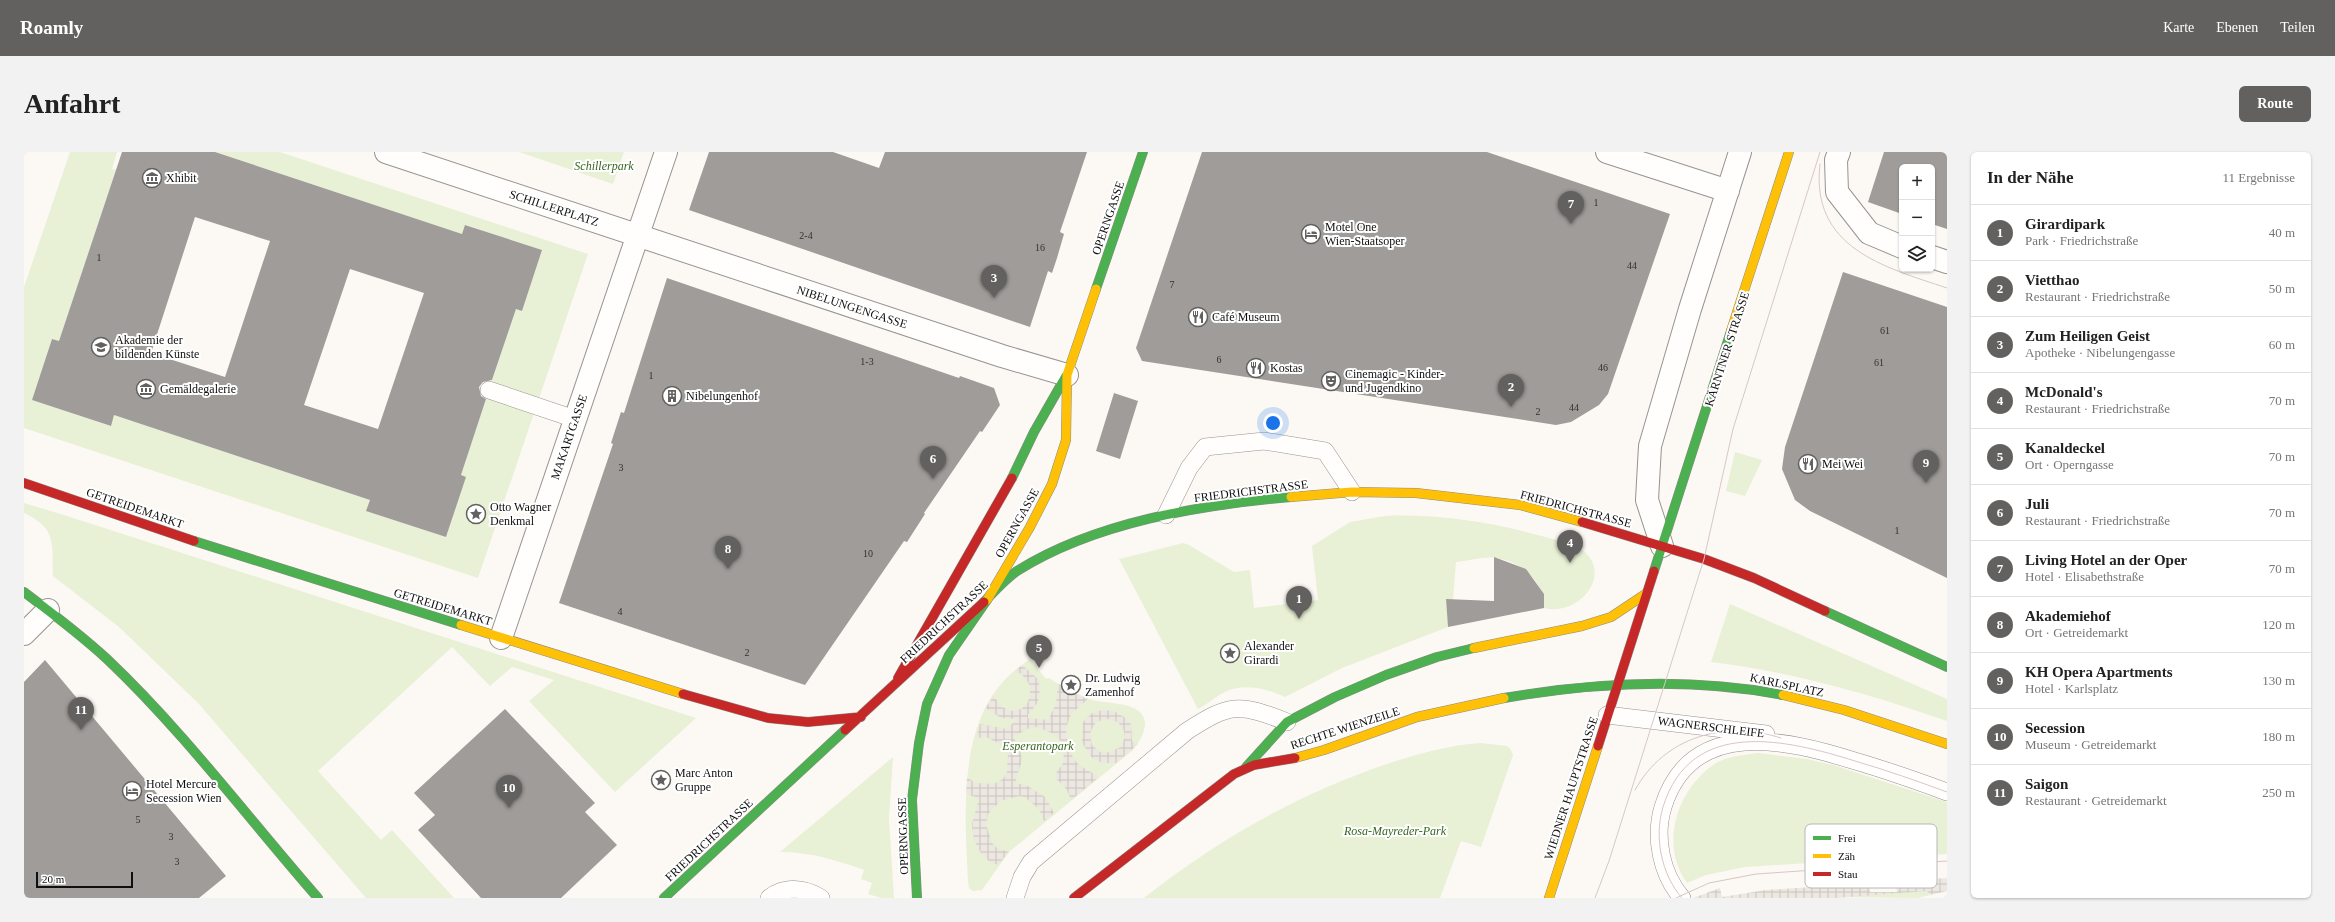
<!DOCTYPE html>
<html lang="de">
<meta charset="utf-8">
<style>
body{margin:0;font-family:Georgia,serif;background:#f2f2f2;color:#222}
.controls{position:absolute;right:12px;top:12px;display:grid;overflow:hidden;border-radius:6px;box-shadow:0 1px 3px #0004}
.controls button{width:36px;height:36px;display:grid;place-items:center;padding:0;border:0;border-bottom:1px solid #e0e0e0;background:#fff;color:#222;font:20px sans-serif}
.scale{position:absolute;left:12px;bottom:10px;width:97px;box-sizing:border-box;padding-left:4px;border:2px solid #0f0f0f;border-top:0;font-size:11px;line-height:14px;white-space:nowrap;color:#0f0f0f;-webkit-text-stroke:3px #fff;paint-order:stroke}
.you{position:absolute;left:1249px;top:271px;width:14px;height:14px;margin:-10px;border:3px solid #fff;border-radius:50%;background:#1a73e8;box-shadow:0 0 0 6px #1a73e833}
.badge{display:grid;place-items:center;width:26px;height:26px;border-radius:50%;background:#62615f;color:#fff;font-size:13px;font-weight:700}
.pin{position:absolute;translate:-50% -33px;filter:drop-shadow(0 1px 2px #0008)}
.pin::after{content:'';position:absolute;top:21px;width:14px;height:12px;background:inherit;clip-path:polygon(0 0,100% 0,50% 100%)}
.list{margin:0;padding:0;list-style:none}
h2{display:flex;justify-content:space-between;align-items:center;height:52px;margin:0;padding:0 16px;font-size:17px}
h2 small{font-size:13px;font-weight:400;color:#767676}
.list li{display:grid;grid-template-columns:26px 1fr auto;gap:12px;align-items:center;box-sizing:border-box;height:56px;padding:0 16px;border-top:1px solid #e0e0e0}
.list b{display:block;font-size:15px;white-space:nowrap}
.list p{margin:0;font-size:13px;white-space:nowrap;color:#767676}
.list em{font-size:13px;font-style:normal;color:#767676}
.icon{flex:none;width:22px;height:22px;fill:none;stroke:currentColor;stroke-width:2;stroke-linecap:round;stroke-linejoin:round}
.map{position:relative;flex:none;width:1923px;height:746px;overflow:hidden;border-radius:6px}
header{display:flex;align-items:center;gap:24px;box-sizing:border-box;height:56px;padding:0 20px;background:#62615f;color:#fff}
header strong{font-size:19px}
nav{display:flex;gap:22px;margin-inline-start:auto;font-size:14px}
.intro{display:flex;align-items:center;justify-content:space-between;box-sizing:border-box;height:96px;padding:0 24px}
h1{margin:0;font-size:28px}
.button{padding:10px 18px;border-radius:6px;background:#62615f;color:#fff;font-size:14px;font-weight:700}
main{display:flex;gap:24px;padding:0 24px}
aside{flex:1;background:#fff;border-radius:6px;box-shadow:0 1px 3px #0004}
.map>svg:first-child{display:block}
.green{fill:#e8f0d5}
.plaza{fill:url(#plaza-grid);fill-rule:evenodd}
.building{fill:#9f9c99;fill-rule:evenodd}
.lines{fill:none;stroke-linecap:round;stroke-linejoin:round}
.lane-casing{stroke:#969492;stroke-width:18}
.street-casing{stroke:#969492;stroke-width:24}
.fast-casing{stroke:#8c8b89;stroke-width:10}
.slow-casing{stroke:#8c8b89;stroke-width:10}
.jam-casing{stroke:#8c8b89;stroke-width:10}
.lane{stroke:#fffefd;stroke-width:17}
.street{stroke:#fffefd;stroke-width:22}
.fast{stroke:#4caf50;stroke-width:9}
.slow{stroke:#ffc107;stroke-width:9}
.jam{stroke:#c62828;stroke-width:9}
.tram{stroke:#d7c6c8;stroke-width:1}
.labels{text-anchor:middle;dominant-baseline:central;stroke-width:4;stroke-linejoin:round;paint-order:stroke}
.number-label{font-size:10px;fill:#333232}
.park-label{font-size:12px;font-style:italic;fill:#376520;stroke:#fff}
.poi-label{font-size:12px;fill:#0f0f0f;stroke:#fff;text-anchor:start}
.street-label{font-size:12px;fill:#0f0f0f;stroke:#fff}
.key{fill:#fff;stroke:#b7b7b7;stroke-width:1}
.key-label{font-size:11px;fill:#0f0f0f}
</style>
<header>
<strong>Roamly</strong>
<nav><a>Karte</a><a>Ebenen</a><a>Teilen</a></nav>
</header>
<div class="intro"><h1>Anfahrt</h1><a class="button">Route</a></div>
<main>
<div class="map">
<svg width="1923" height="746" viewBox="0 0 1923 746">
<defs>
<pattern id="plaza-grid" width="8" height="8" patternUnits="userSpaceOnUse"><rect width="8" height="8" fill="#ece7e0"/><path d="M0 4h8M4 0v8" fill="none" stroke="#c9c5bf"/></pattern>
</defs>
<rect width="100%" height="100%" fill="#fcf9f4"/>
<path class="green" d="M46,0h47l-5,17 4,1 -57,171 -7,-2 -20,61 78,26 4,-11 256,85 -3,11 79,26 20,-60 -5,-2 55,-166 6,2 20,-61 -76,-25 -4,9 -247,-82h65l308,102 -110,324 -454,-150v-141z
M495,0h105l-11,32z
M1711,300l27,8 -17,36 -19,-5z
M0,351l43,13 629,202 -81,74 -86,-91 25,-21 -42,-13 -22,19 -38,-39 -134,124 63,69 11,-10 62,68h-88l-168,-195 -79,-76 -66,-51c-1,-32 4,-48 -29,-63z
M1361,364c62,-3 126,10 185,28 50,18 15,74 -26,64 0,-27 -22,-46 -48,-50 -12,-2 -28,3 -40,4l-3,38h-7l2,27 -106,41 -57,29c-17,-8 -40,-14 -58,-6 -10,4 -19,13 -29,18l-79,-150 64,-16 6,2 45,27 16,-2 4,38 64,-8 -6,-54 38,-24z
M1706,452l217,95v22c-77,-27 -154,-49 -236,-59z
M1006,507l16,20 3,-1c13,8 26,17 40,21 17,6 57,1 56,26 -1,10 -6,17 -12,25l-124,102 -27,38 -9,1 -4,-3 -1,-7c-3,-62 -10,-149 34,-198 8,-10 19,-17 28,-24z
M1457,591l26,3 3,2 3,7 -32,92 -20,-6 -21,57h-296c73,-58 154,-104 243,-134 31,-10 61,-19 94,-21z
M1734,601l49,6 26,6 114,37v52l-202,13 -39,8 -19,8c-28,-38 -10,-95 29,-120 12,-7 28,-8 42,-10z
M869,605l-4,61 5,80h-13l-13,-4 4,-11 -11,-4 3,-9c-28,-10 -54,-18 -84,-18z
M1903,739l3,4 -12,3 -82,-1z"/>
<path class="plaza" d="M998,513l16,14 2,10 -2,13 -10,13v3l20,2 8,-16 2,-20 30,15 -17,15 -4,11 -1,10 7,23 6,7 20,12 -28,23 -4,-10 -13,-14 9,-13 1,-11 -3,-11 -7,-7 -17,-7 -10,2 -14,8 7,11 2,12 -7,23 11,2 19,12 9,16 -10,8 -5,-12 -13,-11 -6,-2 -20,5 -12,13 -2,10 6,19 6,6 11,3 -11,13 -8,-3 -9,-9 -7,-13 -2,-16 7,-25 -13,-6 1,-16 8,6 19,1 9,-5 4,-7 1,-19 -6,-8 -16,-8 -10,1 4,-14 26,5 10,-8 -2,-2 -13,-1 -15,-10 7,-12 9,11 9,4 10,-2 6,-5 3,-8v-10l-4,-7 -6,-6 -6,-1z
M1079,558l11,1 10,6 7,7 1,17 6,3 -22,19h-13l-10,-4 -11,-16 1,-21 9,-9zM1083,567l11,3 6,9 1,6 -4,10 -15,6 -6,-1 -8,-7 -2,-12 6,-11z
M1923,726v13l-17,4 -3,-4 -91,7h-143l27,-10 2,9 44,-7zM1872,732l1,8h-27v-7z"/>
<path class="building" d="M98,0h93l247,82 3,-9 77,25 -20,61 -6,-2 -24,71 -9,2 -4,5 2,9 5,3 -25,76 5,2 -20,60 -80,-26 4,-11 -256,-85 -3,11 -79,-26 20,-61 7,2zM171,65l75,24 -45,136 -74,-24zM326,117l74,24 -46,136 -74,-24z
M685,0h124l46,16 6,-16h202l-27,80 4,2 -7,24 -5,15 -4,-2 -18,56 -341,-117z
M1178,0h285l183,62 -62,180 -9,11 -28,17 -15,3 -414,-64 -6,-13z
M1860,0h63v77l-15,-5v-57h-30v47l-34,-12z
M1819,120l104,35v271l-137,-67 -15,-11 -13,-31 3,-22z
M643,126l292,100 1,-2 34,12 6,17 -18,27 -2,-1 -56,82 1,1 -18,28 -3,-1 -99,144 -246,-82 54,-159 -2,-1 10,-31 3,1z
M1090,241l24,8 -18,58 -24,-8z
M1470,405l32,12 18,25v14l-96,19 -2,-28 48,2z
M21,508l181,216 -27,22h-175v-216z
M481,557l90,94 -10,9 32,33 -56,53h-80l-63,-68 17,-15 -21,-22z"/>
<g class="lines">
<defs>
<path id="lane" d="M465,238l86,29
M1142,363l23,-47 16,-21 59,-6 61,10 27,41
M1583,563l159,19
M745,746c16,-12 35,-11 52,0
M991,746l7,-21 9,-15 156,-131c43,-28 52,-28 100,-9
M1658,746c-21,-24 -28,-61 -19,-91 28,-91 125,-67 192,-46 31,9 62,20 92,31"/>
<path id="street" d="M362,0l616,204 65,19
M1583,0l121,39
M1815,0l-3,8 1,32 32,41 33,14
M1908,105l15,5
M1638,394l-15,-46 3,-54 40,-137 50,-157
M0,482l24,-24
M477,486l165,-486"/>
<path id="fast" d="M1072,137l47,-137
M988,326l22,-46 32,-56
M170,389l267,84
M1630,419l77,-240
M0,440c28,21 57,43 83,67 77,73 141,159 211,239
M960,450c10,-10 21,-23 33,-31 78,-49 183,-66 274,-74
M1801,459l122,56
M1480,546c93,-16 186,-21 279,-3
M1222,615l41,-45 48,-25 51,-22 51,-18 37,-9
M640,746l181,-168
M893,746l-5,-98 7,-57 8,-39 22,-49 38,-55"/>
<path id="slow" d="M1707,179l58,-179
M1267,345l61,-5 64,1 104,12 62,17
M963,448l43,-73 22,-43 14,-44 1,-65 29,-86
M437,473l222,69
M1450,496l108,-22 29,-9 36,-24
M1759,543l61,15 103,34
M1271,606l29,-8 93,-33 87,-19
M1525,746l49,-152"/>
<path id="jam" d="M0,331l170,58
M1558,370l122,37 50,19 71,33
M874,526l114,-200
M659,542l85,24 40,4 53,-5
M821,578l139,-128
M1574,594l56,-175
M1050,746l160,-124 20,-9 41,-7"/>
</defs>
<use href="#lane" class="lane-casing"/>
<use href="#street" class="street-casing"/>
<use href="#fast" class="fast-casing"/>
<use href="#slow" class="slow-casing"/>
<use href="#jam" class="jam-casing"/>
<use href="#lane" class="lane"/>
<use href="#street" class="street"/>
<use href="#fast" class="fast"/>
<use href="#slow" class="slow"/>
<use href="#jam" class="jam"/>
<path class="tram" d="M1796,12c-10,84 64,103 127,124
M1611,638c30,-54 90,-70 146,-52
M1571,746l14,-37 95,-302 29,-130 87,-277
M1652,746l33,-15 47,-9 191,-13
M1658,746c-21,-24 -28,-61 -19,-91 28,-91 125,-67 192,-46 31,9 62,20 92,31"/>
</g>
<defs>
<symbol id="museum-ring" viewBox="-11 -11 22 22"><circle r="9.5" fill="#fff" stroke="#62615f" stroke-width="1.5"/><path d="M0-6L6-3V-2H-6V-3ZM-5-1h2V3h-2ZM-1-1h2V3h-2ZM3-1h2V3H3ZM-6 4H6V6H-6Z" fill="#62615f"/></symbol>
<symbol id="hotel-ring" viewBox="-11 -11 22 22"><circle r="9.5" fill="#fff" stroke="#62615f" stroke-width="1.5"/><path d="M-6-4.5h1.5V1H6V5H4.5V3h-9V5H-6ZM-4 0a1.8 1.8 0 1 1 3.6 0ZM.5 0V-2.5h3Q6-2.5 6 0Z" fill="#62615f"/></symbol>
<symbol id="restaurant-ring" viewBox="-11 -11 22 22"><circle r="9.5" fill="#fff" stroke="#62615f" stroke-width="1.5"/><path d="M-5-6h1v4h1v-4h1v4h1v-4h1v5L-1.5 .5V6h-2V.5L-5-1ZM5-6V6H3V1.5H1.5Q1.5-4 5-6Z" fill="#62615f"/></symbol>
<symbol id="university-ring" viewBox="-11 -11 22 22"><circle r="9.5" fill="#fff" stroke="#62615f" stroke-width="1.5"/><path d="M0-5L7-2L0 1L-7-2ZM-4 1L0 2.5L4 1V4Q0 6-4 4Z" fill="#62615f"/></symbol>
<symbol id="theatre-ring" viewBox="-11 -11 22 22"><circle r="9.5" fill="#fff" stroke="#62615f" stroke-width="1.5"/><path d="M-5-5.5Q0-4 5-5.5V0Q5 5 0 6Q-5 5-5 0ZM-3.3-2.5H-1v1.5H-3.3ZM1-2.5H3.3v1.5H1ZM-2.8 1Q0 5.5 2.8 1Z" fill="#62615f"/></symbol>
<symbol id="building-ring" viewBox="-11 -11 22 22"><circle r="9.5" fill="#fff" stroke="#62615f" stroke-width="1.5"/><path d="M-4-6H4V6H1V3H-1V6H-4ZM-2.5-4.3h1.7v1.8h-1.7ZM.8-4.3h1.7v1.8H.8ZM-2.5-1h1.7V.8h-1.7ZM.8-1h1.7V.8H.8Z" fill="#62615f"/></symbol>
<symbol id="sight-ring" viewBox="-11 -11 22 22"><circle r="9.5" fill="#fff" stroke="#62615f" stroke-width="1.5"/><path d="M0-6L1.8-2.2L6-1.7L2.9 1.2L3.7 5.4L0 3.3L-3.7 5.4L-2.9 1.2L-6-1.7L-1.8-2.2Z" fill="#62615f"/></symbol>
</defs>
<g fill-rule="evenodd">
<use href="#museum-ring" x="117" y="15" width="22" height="22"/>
<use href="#hotel-ring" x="1276" y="71" width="22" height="22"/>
<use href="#restaurant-ring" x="1163" y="154" width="22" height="22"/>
<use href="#university-ring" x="66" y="184" width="22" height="22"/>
<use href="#restaurant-ring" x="1221" y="205" width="22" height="22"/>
<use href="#theatre-ring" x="1296" y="218" width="22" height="22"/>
<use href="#museum-ring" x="111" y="226" width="22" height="22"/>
<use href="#building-ring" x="637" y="233" width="22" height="22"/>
<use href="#restaurant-ring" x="1773" y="301" width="22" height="22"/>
<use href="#sight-ring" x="441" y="351" width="22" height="22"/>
<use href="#sight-ring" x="1195" y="490" width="22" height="22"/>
<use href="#sight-ring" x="1036" y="522" width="22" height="22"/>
<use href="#sight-ring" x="626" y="617" width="22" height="22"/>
<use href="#hotel-ring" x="97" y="628" width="22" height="22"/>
</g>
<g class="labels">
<g class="number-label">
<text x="1572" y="50">1</text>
<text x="782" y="83">2-4</text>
<text x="1016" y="95">16</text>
<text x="75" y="105">1</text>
<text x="1608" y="113">44</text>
<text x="1148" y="132">7</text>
<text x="1861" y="178">61</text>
<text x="1195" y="207">6</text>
<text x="843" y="209">1-3</text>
<text x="1855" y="210">61</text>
<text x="1579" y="215">46</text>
<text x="627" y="223">1</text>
<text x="1550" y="255">44</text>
<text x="1514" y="259">2</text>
<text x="597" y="315">3</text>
<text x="1873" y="378">1</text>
<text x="844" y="401">10</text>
<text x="596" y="459">4</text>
<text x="723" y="500">2</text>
<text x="114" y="667">5</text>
<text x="147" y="684">3</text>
<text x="153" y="709">3</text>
</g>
<g class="park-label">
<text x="580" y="14">Schillerpark</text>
<text x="1014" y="594">Esperantopark</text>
<text x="1371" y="679">Rosa-Mayreder-Park</text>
</g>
<g class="poi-label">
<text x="142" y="26">Xhibit</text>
<text x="1301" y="75">Motel One<tspan x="1301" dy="14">Wien-Staatsoper</tspan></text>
<text x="1188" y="165">Café Museum</text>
<text x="91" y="188">Akademie der<tspan x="91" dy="14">bildenden Künste</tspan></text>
<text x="1246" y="216">Kostas</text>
<text x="1321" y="222">Cinemagic - Kinder-<tspan x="1321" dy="14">und Jugendkino</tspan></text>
<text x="136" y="237">Gemäldegalerie</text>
<text x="662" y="244">Nibelungenhof</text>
<text x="1798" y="312">Mei Wei</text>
<text x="466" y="355">Otto Wagner<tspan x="466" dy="14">Denkmal</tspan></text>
<text x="1220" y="494">Alexander<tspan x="1220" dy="14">Girardi</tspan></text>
<text x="1061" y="526">Dr. Ludwig<tspan x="1061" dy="14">Zamenhof</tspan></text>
<text x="651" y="621">Marc Anton<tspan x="651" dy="14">Gruppe</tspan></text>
<text x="122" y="632">Hotel Mercure<tspan x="122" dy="14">Secession Wien</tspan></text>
</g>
<g class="street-label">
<text transform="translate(530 56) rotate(18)">SCHILLERPLATZ</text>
<text transform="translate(1084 66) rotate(-71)">OPERNGASSE</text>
<text transform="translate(828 155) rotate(18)">NIBELUNGENGASSE</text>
<text transform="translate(1703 197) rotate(-72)">KÄRNTNER STRASSE</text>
<text transform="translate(545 285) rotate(-71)">MAKARTGASSE</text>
<text transform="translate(1227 339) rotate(-7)">FRIEDRICHSTRASSE</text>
<text transform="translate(111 356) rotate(19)">GETREIDEMARKT</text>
<text transform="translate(1552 357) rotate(15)">FRIEDRICHSTRASSE</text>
<text transform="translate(993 371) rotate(-61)">OPERNGASSE</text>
<text transform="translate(419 455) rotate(17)">GETREIDEMARKT</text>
<text transform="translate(920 470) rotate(-43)">FRIEDRICHSTRASSE</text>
<text transform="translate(1763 533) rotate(12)">KARLSPLATZ</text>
<text transform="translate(1687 575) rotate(7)">WAGNERSCHLEIFE</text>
<text transform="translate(1321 576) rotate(-18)">RECHTE WIENZEILE</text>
<text transform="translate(1547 636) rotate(-72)">WIEDNER HAUPTSTRASSE</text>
<text transform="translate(879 684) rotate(-92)">OPERNGASSE</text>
<text transform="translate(685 688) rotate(-43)">FRIEDRICHSTRASSE</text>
</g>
</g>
<rect x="1781" y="672" width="132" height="64" rx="6" class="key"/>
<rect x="1789" y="684" width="18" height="4" fill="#4caf50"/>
<rect x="1789" y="702" width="18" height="4" fill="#ffc107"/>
<rect x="1789" y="720" width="18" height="4" fill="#c62828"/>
<g class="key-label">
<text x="1814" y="690">Frei</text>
<text x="1814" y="708">Zäh</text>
<text x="1814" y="726">Stau</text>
</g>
</svg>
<div class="controls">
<button>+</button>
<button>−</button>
<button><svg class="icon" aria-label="layers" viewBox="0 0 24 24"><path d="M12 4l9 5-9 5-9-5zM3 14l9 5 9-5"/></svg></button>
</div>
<div class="scale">20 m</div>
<div class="you"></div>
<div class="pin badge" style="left:1275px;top:467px">1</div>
<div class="pin badge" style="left:1487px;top:255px">2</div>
<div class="pin badge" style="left:970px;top:146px">3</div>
<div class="pin badge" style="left:1546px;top:411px">4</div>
<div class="pin badge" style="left:1015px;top:516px">5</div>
<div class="pin badge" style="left:909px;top:327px">6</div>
<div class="pin badge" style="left:1547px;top:72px">7</div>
<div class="pin badge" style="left:704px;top:417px">8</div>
<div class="pin badge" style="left:1902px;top:331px">9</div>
<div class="pin badge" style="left:485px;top:656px">10</div>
<div class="pin badge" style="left:57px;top:578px">11</div>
</div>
<aside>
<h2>In der Nähe<small>11 Ergebnisse</small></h2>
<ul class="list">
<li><span class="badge">1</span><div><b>Girardipark</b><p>Park · Friedrichstraße</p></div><em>40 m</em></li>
<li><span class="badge">2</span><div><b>Vietthao</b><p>Restaurant · Friedrichstraße</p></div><em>50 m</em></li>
<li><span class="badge">3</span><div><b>Zum Heiligen Geist</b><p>Apotheke · Nibelungengasse</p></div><em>60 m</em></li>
<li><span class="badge">4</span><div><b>McDonald's</b><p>Restaurant · Friedrichstraße</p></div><em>70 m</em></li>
<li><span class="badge">5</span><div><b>Kanaldeckel</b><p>Ort · Operngasse</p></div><em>70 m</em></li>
<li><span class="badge">6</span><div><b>Juli</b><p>Restaurant · Friedrichstraße</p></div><em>70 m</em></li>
<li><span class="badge">7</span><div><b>Living Hotel an der Oper</b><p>Hotel · Elisabethstraße</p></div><em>70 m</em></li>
<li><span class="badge">8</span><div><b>Akademiehof</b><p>Ort · Getreidemarkt</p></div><em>120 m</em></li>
<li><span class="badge">9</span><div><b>KH Opera Apartments</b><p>Hotel · Karlsplatz</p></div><em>130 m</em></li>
<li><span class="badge">10</span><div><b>Secession</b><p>Museum · Getreidemarkt</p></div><em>180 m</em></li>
<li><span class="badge">11</span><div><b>Saigon</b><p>Restaurant · Getreidemarkt</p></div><em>250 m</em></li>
</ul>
</aside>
</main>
